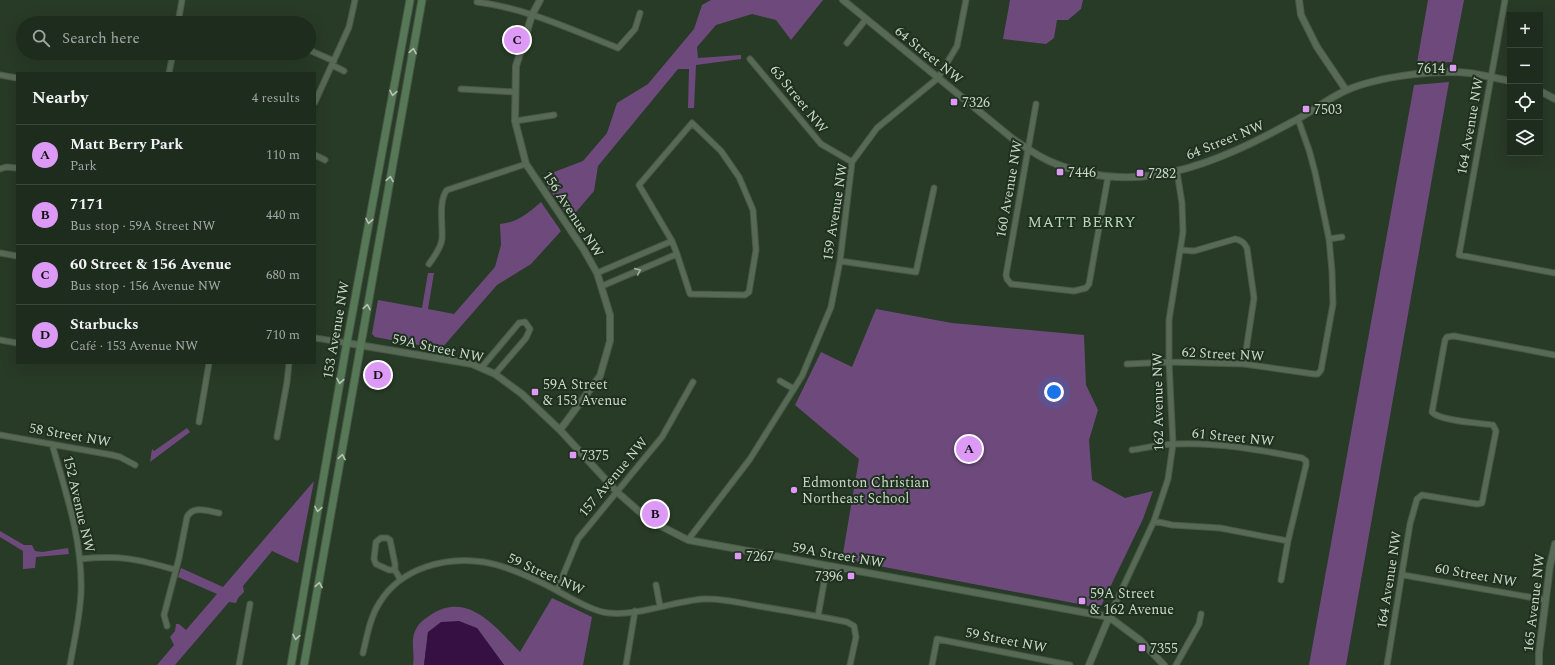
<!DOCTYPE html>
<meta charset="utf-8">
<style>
body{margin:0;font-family:Spectral,serif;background:#263426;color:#f1f3f6}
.controls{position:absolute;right:12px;top:12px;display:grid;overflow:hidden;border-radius:0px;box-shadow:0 4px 16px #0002}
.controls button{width:36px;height:36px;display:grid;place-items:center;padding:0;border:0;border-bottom:1px solid #3c483b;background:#1e2c1d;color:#f1f3f6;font:20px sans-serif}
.you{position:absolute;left:1054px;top:392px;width:14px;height:14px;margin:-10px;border:3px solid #fff;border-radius:50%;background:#1a73e8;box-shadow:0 0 0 6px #1a73e833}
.badge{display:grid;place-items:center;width:26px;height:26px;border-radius:50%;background:#dc99f5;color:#111;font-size:13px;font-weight:700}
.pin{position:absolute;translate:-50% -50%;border:2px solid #fff;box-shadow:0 1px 4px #0006}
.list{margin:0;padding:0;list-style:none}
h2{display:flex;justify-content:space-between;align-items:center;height:52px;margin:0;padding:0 16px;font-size:17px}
h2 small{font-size:13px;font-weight:400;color:#a1a7a4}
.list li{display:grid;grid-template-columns:26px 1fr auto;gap:12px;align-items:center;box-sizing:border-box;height:60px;padding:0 16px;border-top:1px solid #3c483b}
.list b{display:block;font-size:15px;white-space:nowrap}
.list p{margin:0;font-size:13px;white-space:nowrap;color:#a1a7a4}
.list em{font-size:13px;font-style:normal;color:#a1a7a4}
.icon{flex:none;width:22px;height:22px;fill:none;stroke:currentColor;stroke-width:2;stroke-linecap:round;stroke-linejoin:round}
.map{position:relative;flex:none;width:1555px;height:665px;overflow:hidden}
.search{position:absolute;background:#1e2c1d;box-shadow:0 4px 16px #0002;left:16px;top:16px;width:300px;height:44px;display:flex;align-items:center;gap:10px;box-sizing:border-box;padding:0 14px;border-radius:22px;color:#a1a7a4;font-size:15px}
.panel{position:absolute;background:#1e2c1d;box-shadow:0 4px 16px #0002;left:16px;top:72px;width:300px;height:292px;border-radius:0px}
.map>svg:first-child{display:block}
.green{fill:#6e4a7c}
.water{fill:#361043}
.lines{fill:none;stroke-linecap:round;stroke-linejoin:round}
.minor-casing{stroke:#485848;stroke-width:7}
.tertiary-casing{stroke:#485848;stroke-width:8}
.secondary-casing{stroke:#485848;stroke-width:9}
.minor{stroke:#566a55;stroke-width:5}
.tertiary{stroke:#566a55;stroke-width:6}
.secondary{stroke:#577856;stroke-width:7}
.oneway{stroke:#b4c4b4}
.oneway2{stroke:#a2b1a2}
.poi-dot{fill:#dc99f5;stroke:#1e311e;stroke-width:1.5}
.labels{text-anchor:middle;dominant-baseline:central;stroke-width:4;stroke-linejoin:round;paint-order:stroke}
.street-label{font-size:14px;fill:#cbd7cb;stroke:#1e311e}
.poi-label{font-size:14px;fill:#cbd7cb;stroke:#1e311e;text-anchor:start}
.neighbourhood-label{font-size:15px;letter-spacing:1px;fill:#bcd4bc;stroke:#1e311e}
</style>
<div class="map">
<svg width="1555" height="665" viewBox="0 0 1555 665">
<rect width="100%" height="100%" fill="#283b27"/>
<path class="green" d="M711,0h112l-32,40 -15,-20 -24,-6 -36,11 -19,22 1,11 43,-3v4l-45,6 -2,43h-6l1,-39h-11l-80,97 -4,25 -24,28 -29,-42 42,-16 24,-28 10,-30 31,-19 46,-55 8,-24z
M1010,0h73l-2,9 -13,11h-11l-3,18 -8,6 -43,-5z
M1428,0h36l-12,62 -35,1z
M1449,82l-103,583h-37l105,-580z
M541,202l20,29 -30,33 -34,21 -56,64 -66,-12 -3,-3 6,-34 44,8 6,-35h6l-6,36 26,5 41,-47 6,-22 -1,-21c19,-2 28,-11 41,-22z
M876,309l76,14 132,12 2,50 12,25 -9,30 3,40 33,18 28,-7 -10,28 -43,89 -258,-49 17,-100 -64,-54 26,-53 31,15z
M187,428l3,4 -40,30 2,-13 2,2z
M314,481l-16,82 -26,-12 -29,35 1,6 -6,6 -2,5 -7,-1 -54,63h-18l17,-20 -4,-8 5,-6 1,-7h3l7,6 31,-36 -39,-17 3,-9 42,19z
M0,531l24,14h8l3,6 7,1 26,-4 1,6 -33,3 -1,11 -12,1v-18l-23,-14z
M552,598l40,19 -9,48h-79l-27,-37 -49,4 -4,33h-11c2,-10 -2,-22 1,-31 3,-10 9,-14 18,-20 37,-23 65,15 88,38z"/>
<path class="water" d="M459,621l18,7 27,37h-80l4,-33 13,-10z"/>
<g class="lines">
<defs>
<path id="minor" d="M1505,0l-46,255 96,18
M477,2c49,6 95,28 141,46l17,-19 5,-16
M178,23l4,-23
M847,43l19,-24
M309,50l25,11
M750,59l71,85 31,18
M332,65l12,6
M169,73l4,-20
M0,75l17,3
M461,89l54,3
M315,102l34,-75 6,-27
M1036,104l-30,171 1,4 4,5 63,7 12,-3 3,-4 19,-107
M515,121l39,-6
M692,123l29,28 18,26 14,33 3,40 -7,42 -4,3 -55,-1 -13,-40 -5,-13 -33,-56z
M315,155l10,5
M0,169l6,-2 11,1
M1329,239l13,-2
M1181,250l13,1 41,-12c6,1 9,3 12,9l7,50 -10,66
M0,253l17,3
M840,261l76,11 18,-84
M429,264c5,-7 12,-16 13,-25 1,-14 -4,-38 5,-49l79,-26
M597,273l75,-32
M602,286l75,-32
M315,338l32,5
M0,340l17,3
M1127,364l42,-2 75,2 70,10h4l3,-4 12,-66 -1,-33 -3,-32 -14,-67 -6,-22 -11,-31
M482,367l37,-44 6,-1 5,7 -4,9 -31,36
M780,381l14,8
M199,422l10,-59
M0,435l112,20 8,2 15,8
M277,437l10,-55 2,-19
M52,444c14,49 31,98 29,149 -1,24 -7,48 -11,72
M1132,450c14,-2 29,-6 43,-6 43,-2 85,6 127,14l4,3v4l-18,76 -7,39
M1154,521l18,4 48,3 68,13
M688,540l62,-81 52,-83 29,-69 9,-46 12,-99 25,-34 61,-50 19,-32 9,-46
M80,559c40,-4 58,0 96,11
M395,570h-6l-13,-6 -2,-5 2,-17 5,-4h6l3,2 5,24v6l5,9
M1403,575l143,25
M656,585l4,21
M557,590l21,-51 84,-102 31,-55
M818,616l9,-50
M1109,617l45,-96 14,-42 5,-35 -4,-82v-42l14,-88 -1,-29 -5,-31
M167,626l-3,-11 15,-57 8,-41c6,-12 21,-6 32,-4
M363,653c4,-17 7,-36 17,-51 21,-34 66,-46 104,-40 18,3 37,11 54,19 19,8 52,31 71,32 30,3 64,-12 95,-14 18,-1 37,4 54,7 30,5 60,10 89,16l7,4 2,11 -6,28
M239,665l11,-61
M626,665l9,-54
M932,665l5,-26 133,26
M1176,665l23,-41 2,-10
M1387,665l23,-141 7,-25 5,-4 55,9 5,-1 14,-72 -3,-6c-13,-2 -54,-4 -61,-13l13,-72 2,-3 7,-1 101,19"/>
<path id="tertiary" d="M540,0l-8,15 -16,51 -1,55 11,43 58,86 13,23 13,42v26l-10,35 -40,54
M843,0l170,139c12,8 23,16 36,22 87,38 166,3 243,-39 19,-9 36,-24 55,-32 30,-13 89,-21 122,-17 13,2 27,5 41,8
M1299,0l2,15 16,32 29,43
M1540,91l15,8
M347,343l125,21 23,10 27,20 38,36 57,62 32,28 39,20 421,77 31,23 24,25
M1089,665l20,-48
M1539,665v-12l11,-87 5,-22"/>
<path id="secondary" d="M291,665l54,-312 65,-353
M304,665l118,-665"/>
</defs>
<use href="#minor" class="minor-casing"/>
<use href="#tertiary" class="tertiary-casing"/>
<use href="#secondary" class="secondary-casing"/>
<use href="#minor" class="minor"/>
<use href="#tertiary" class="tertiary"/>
<use href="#secondary" class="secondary"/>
</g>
<defs><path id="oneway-chevron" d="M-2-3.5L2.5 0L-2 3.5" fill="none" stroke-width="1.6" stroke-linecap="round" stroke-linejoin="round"/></defs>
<g class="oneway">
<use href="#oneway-chevron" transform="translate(413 51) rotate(-80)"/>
<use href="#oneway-chevron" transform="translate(393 93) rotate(100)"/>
<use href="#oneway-chevron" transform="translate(390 179) rotate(-80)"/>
<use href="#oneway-chevron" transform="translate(369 221) rotate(100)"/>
<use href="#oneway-chevron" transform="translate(367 307) rotate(-80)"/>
<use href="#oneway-chevron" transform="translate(340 381) rotate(100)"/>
<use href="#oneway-chevron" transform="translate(342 457) rotate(-80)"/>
<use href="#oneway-chevron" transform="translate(318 509) rotate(100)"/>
<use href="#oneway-chevron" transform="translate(319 585) rotate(-80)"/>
<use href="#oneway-chevron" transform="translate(296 637) rotate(100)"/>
</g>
<use class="oneway2" href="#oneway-chevron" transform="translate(638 271) rotate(-24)"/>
<g class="poi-dot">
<rect x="1449" y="64" width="8" height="8" rx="2"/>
<rect x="950" y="98" width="8" height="8" rx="2"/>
<rect x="1302" y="105" width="8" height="8" rx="2"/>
<rect x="1056" y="168" width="8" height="8" rx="2"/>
<rect x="1136" y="169" width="8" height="8" rx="2"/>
<rect x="531" y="388" width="8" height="8" rx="2"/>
<rect x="569" y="451" width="8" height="8" rx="2"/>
<circle cx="794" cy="490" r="4"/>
<rect x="734" y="552" width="8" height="8" rx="2"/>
<rect x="847" y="572" width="8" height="8" rx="2"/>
<rect x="1078" y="597" width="8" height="8" rx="2"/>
<rect x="1138" y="644" width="8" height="8" rx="2"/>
</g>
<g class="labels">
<g class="street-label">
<text transform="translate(929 55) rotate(39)">64 Street NW</text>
<text transform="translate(799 99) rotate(51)">63 Street NW</text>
<text transform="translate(1470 126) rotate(-80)">164 Avenue NW</text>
<text transform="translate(1225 140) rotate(-22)">64 Street NW</text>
<text transform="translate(1009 189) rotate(-80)">160 Avenue NW</text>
<text transform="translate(835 212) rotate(-81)">159 Avenue NW</text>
<text transform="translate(573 214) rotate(57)">156 Avenue NW</text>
<text transform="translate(336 330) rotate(-80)">153 Avenue NW</text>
<text transform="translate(438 348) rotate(12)">59A Street NW</text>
<text transform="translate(1223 354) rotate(3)">62 Street NW</text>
<text transform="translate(1158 402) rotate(-91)">162 Avenue NW</text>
<text transform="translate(70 435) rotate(10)">58 Street NW</text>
<text transform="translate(1233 437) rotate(6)">61 Street NW</text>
<text transform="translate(613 477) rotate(-50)">157 Avenue NW</text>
<text transform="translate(79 504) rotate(77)">152 Avenue NW</text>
<text transform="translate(838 555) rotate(10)">59A Street NW</text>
<text transform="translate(546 574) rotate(24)">59 Street NW</text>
<text transform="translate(1476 575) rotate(10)">60 Street NW</text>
<text transform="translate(1389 580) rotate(-81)">164 Avenue NW</text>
<text transform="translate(1534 603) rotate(-83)">165 Avenue NW</text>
<text transform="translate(1006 640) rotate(11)">59 Street NW</text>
</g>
<g class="poi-label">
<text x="1445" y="68" text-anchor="end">7614</text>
<text x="962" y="102">7326</text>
<text x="1314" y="109">7503</text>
<text x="1068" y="172">7446</text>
<text x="1148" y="173">7282</text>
<text x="543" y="384">59A Street<tspan x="543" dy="16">&amp; 153 Avenue</tspan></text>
<text x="581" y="455">7375</text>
<text x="802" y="482">Edmonton Christian<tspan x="802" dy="16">Northeast School</tspan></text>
<text x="746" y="556">7267</text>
<text x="843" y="576" text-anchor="end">7396</text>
<text x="1090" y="593">59A Street<tspan x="1090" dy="16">&amp; 162 Avenue</tspan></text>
<text x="1150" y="648">7355</text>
</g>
<g class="neighbourhood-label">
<text x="1082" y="222">MATT BERRY</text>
</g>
</g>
</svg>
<div class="controls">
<button>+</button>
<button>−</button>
<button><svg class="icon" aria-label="locate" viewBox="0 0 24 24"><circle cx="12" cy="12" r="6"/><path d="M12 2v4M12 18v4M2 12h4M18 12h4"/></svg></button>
<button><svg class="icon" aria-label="layers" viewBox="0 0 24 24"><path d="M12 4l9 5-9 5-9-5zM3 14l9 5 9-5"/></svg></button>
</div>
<div class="you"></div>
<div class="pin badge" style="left:969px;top:449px">A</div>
<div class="pin badge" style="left:655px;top:514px">B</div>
<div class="pin badge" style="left:517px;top:40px">C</div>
<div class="pin badge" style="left:378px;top:375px">D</div>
<div class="search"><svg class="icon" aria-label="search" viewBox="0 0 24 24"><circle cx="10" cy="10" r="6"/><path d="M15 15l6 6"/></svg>Search here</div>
<section class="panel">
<h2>Nearby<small>4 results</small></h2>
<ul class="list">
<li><span class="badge">A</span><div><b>Matt Berry Park</b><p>Park</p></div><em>110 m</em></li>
<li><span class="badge">B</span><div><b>7171</b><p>Bus stop · 59A Street NW</p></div><em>440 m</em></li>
<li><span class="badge">C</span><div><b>60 Street &amp; 156 Avenue</b><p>Bus stop · 156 Avenue NW</p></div><em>680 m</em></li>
<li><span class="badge">D</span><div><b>Starbucks</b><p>Café · 153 Avenue NW</p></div><em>710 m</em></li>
</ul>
</section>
</div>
